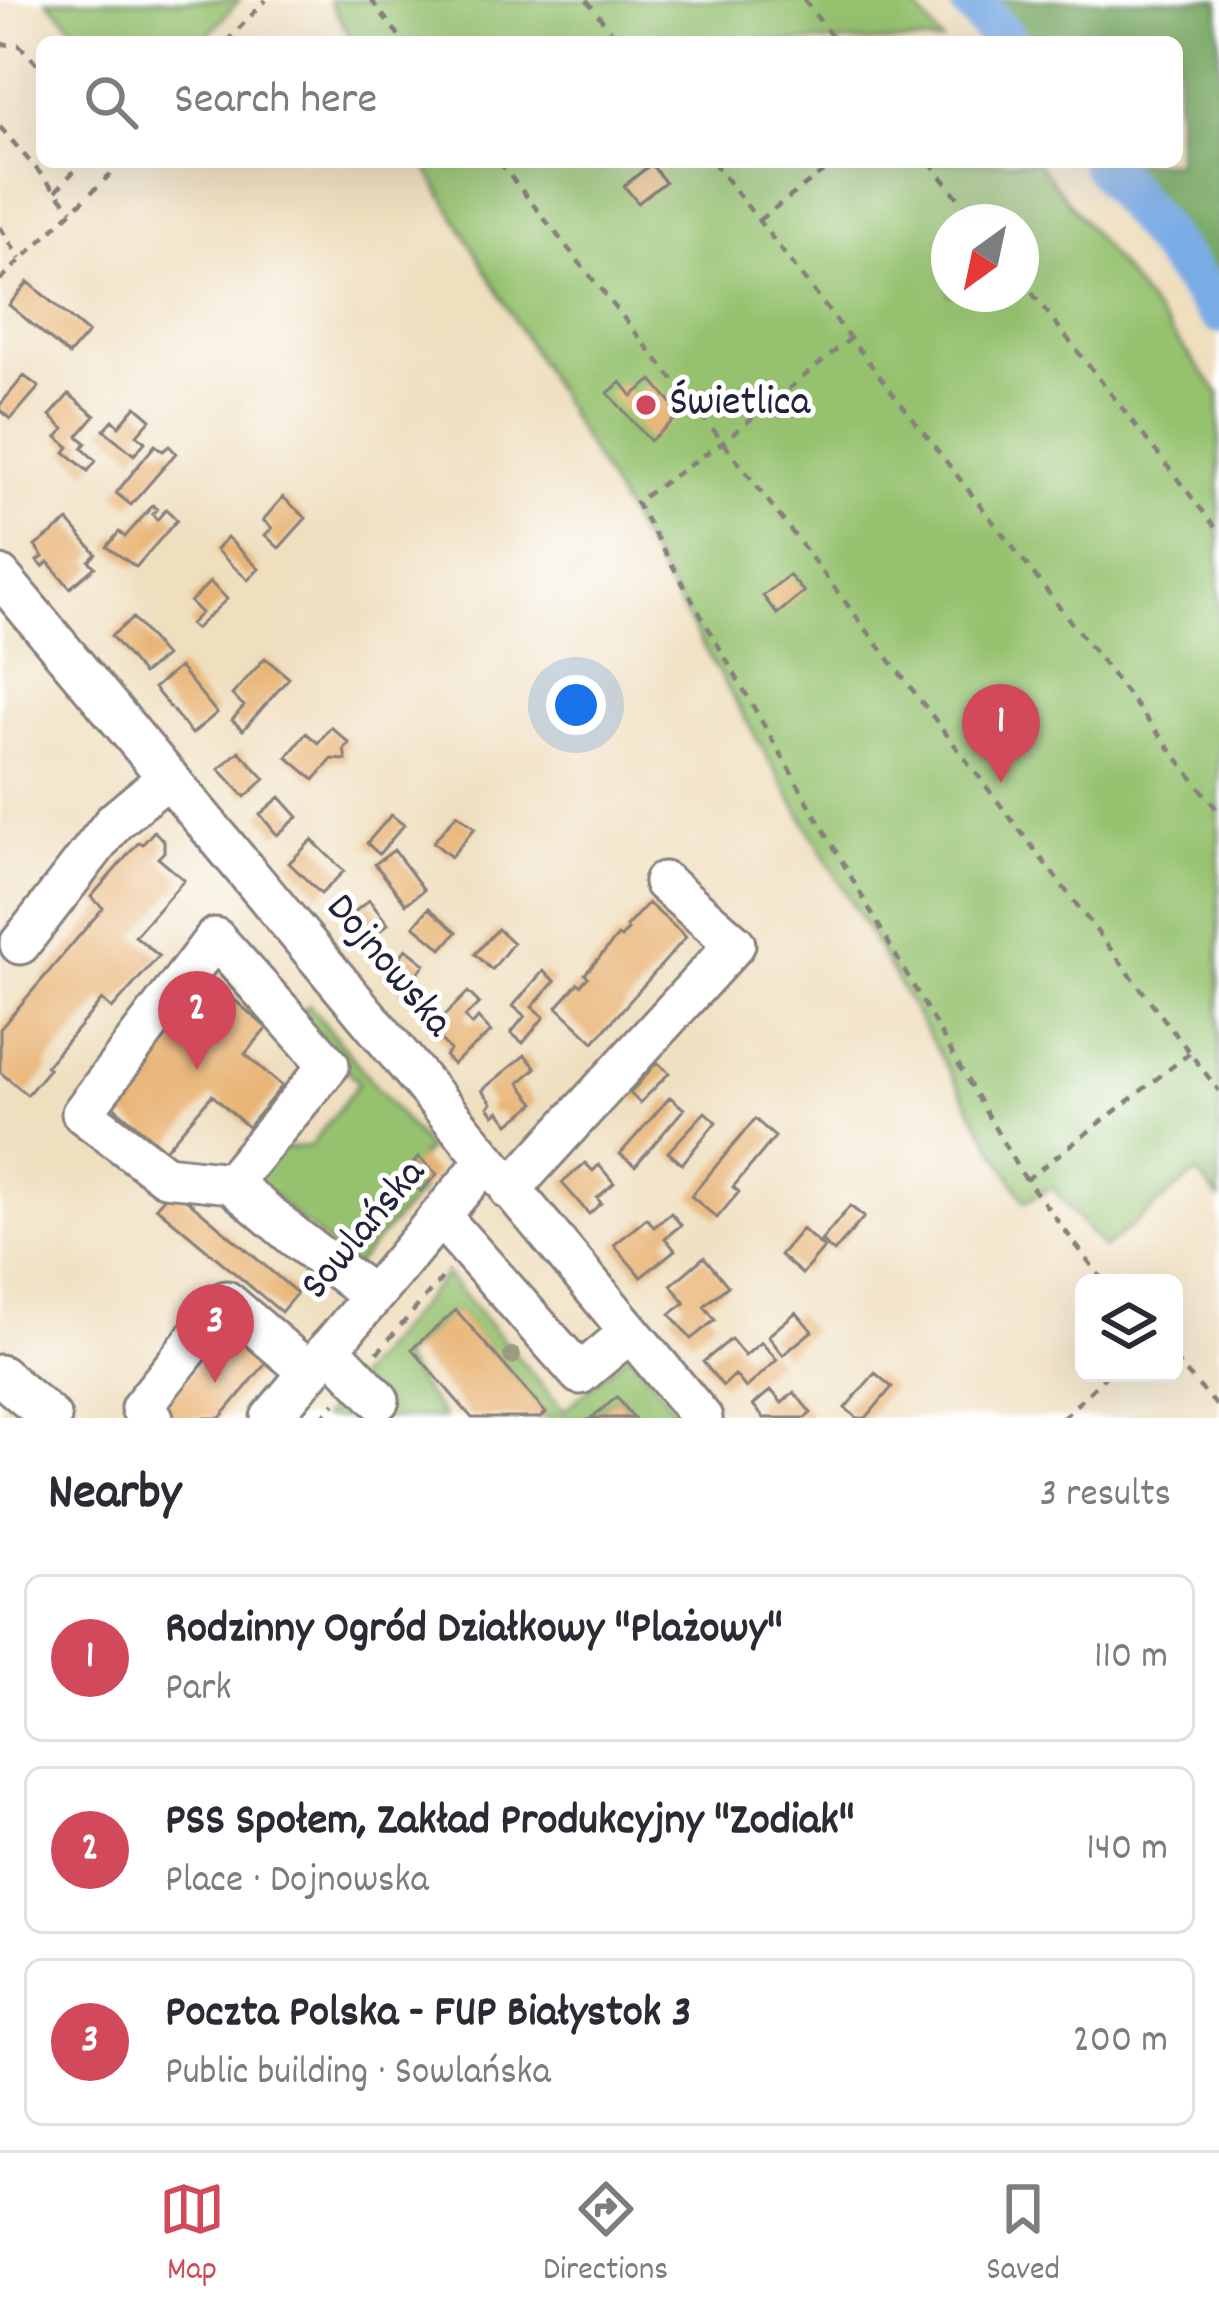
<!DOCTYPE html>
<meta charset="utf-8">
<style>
body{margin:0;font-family:Dekko,sans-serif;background:#f2f2f3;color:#2b2b33}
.controls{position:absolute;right:36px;bottom:36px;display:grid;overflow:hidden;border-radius:18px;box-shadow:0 12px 48px #0002}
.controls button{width:108px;height:108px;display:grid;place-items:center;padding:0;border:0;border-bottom:3px solid #e1e1e2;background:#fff;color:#2b2b33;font:60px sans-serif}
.compass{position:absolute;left:931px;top:204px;width:108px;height:108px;border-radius:50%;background:#fff;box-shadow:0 12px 48px #0002;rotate:213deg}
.you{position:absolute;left:576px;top:705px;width:42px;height:42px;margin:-30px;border:9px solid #fff;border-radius:50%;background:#1a73e8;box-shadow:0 0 0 18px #1a73e833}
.badge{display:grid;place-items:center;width:78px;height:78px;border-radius:50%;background:#d1495b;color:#fff;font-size:39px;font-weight:700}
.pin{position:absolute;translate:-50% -99px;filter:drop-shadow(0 3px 6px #0008)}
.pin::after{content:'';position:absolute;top:63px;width:42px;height:36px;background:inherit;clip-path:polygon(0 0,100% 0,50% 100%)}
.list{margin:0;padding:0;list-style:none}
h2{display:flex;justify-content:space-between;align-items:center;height:156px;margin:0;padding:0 48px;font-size:51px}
h2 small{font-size:39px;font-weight:400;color:#7c7c81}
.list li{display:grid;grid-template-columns:78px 1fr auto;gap:36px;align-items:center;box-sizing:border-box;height:168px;margin:0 24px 24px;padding:0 24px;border:3px solid #e1e1e2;border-radius:18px}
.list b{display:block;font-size:45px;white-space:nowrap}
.list p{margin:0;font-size:39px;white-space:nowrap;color:#7c7c81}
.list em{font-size:39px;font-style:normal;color:#7c7c81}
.icon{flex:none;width:66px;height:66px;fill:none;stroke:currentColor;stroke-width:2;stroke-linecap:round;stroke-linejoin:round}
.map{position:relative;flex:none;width:1219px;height:1418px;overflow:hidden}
.search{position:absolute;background:#fff;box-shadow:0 12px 48px #0002;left:36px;right:36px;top:36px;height:132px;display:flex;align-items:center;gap:30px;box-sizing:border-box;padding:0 42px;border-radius:18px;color:#7c7c81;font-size:45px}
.sheet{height:732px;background:#fff}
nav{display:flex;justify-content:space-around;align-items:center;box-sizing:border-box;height:168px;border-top:3px solid #e1e1e2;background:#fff;font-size:33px;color:#7c7c81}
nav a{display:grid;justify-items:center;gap:6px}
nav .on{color:#d1495b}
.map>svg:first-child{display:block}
.green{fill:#96c26f;stroke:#5c7255;stroke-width:3;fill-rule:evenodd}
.forest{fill:#78a862;stroke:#4d654e;stroke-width:3}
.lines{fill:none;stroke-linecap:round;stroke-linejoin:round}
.river{stroke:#79abe5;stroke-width:45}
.building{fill:#e9b577}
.minor-casing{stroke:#88807d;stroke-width:45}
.path{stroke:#88807d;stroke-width:4.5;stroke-dasharray:9 9;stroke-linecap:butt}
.minor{stroke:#fff;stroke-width:39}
.tree{fill:#989a82}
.poi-dot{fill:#d1495b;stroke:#fff;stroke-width:4.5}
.labels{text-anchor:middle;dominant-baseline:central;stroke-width:10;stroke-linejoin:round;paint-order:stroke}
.poi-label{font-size:42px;fill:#22223b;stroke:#fff;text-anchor:start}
.street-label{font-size:42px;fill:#22223b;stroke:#fff}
</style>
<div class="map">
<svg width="1219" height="1418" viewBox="0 0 1219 1418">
<rect width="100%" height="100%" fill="#fff"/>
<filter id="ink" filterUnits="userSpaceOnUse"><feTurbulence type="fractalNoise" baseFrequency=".00833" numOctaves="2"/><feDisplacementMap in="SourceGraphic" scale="24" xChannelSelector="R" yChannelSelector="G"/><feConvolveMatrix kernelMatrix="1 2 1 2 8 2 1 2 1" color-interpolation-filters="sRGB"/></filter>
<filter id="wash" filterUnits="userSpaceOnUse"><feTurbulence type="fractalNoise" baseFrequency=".004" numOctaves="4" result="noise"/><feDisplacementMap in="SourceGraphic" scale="48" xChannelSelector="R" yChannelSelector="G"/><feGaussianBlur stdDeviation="2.7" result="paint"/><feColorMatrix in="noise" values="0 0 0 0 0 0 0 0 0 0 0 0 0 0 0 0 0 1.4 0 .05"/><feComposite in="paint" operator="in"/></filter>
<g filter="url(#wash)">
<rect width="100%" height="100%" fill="#efdfbf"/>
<path class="green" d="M47,0h192l-37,42h-114z
M329,0h581l33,42h-590z
M423,162h614l182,231v806l-22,-26 -94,76 -51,-62 -27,15zM949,222h72v72h-72z
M309,1005l119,144 -24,26 17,16 -68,76 -99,-89 26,-29 30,-3 49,-63 -60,-69z
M446,1274l118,137 66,-59 51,66h-46l-18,-21 -27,21h-50l5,-5 -89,-102 -56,47 44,60h-61l-4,-18 -15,13 3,5h-45z"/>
<path class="forest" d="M978,0h241v308l-114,-146h72v-120h-166z"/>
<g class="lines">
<path class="river" d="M971,0l35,42
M1102,162l117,149"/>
</g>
<g id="blocks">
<path class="building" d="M651,164l14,18 -27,21 -14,-17z
M28,282l60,51 -19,22 -60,-50z
M24,376l15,11 -28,32 -11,-9v-5z
M652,380l29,34 -31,27 -42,-48 13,-11 11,14z
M69,394l26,22 -17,20 8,7 -4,5 14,13 -8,10 -23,-19 4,-5 -12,-10 7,-8 -14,-13z
M136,406l15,13 -14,16 8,7 -11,13 -30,-25 9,-10 6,6z
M155,445l8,6 6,-5 7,7 -45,52 -15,-12z
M283,497l23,21 -27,30 -14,-13 7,-7 -9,-8z
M153,505l4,4 -5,5 5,6 9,-11 11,11 -41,47 -29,-20 12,-15 6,5z
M68,521l28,33 -7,7 6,6 -25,21 -22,-26 -5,5 -6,-6 6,-4 -8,-11z
M227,537l32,32 -11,11 -32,-30z
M789,575l15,17 -27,22 -14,-18z
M210,582l17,17 -32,30 -5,-5 11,-11 -11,-11z
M133,618l32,38 -22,18 -32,-38z
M265,658l24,20 -46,52 -11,-10 12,-14 -12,-11z
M179,667l38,46 -25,21 -38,-46z
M331,727l18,16 -5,6 2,11 -14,-1 -18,21 -27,-23 19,-24 12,10z
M239,751l26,28 -20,18 -26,-28z
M280,797l18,20 -21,18 -17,-21z
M457,814l18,14 -24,29 -18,-15z
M391,815l13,10 -25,29 -12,-11z
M154,831l10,10v11l-6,6 26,22 -49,56 24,20 -47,53 -10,-9 -56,66 3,3 -22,26 -27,-23v-43l103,-121 -12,-11 48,-55 4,2z
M312,840l32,31 -23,23 -32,-31z
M394,850l30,40 -18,14 -31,-40z
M369,900l19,24 -27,22 -19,-24z
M648,903l38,34 -92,105 -37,-35 21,-24 3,2 7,-8 -3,-3 33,-38 3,2 7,-8 -2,-3z
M429,908l28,24 -15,17 -28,-23z
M498,929l15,14 -21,27 -17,-16z
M406,949l19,15 -22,28 -19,-16z
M543,971l12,10 -23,26 12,10 -21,26 -12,-10 14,-17 -12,-10z
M209,978l58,50 -22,26 37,32 -34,41 -36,-32 -47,55 -59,-50z
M468,992l11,11 -14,14 7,8 6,-7 13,14 -38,32 -8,-8 5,-6 -19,-21z
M525,1055l11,13 -17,15 16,20 -26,21 -10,-13 -5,4 -6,-8 4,-4 -10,-13z
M657,1062l12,11 -29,30 -10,-10z
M670,1097l14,12 -49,57 -15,-12z
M705,1112l11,10 -34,42 -14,-12z
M755,1119l20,18 -42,50 6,5 -22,26 -26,-22z
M419,1157l18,17 -16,17 -18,-16z
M585,1163l8,8 6,-6 15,18 -17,15 4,5 -12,11 -27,-31z
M173,1188l124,105 -16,19 -125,-105z
M850,1206l14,11 -30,35 -13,-11z
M671,1213l10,12 -16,13 10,12 -34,27 -27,-32 33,-27 7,9z
M802,1229l22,19 -22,26 -22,-19z
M704,1257l24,29 -24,20 11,14 -24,19 -21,-25 15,-11 -14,-18z
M456,1310l90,103 -6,5h-68l-60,-69z
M796,1312l16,19 -29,24 -15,-19z
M234,1322l39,33 -53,63h-56l-7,-6z
M731,1339l14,17 16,-14 16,18 -31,28 -11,-13 -12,11 -20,-24z
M875,1373l17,14 -26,31h-9l-12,-10z
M771,1390l11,13 12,-11 17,21 -6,5h-41l-11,-13z
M617,1397l17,21h-43z"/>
</g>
</g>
<g filter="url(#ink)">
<use href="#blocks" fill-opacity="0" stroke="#88807d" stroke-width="3"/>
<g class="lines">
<defs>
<path id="minor" d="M0,576l702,842
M20,944l94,-122 53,-44
M231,1183l-66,-7 -83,-63 133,-175 114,127 -98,118 65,55 77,58
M510,1190l225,-246 -71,-62
M440,1216l140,158 50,-42
M329,1348l50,52
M0,1375l51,43
M153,1418l-12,-10 85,-107 83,71
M271,1418l215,-257"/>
</defs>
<use href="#minor" class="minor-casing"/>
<path class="path" d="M371,0l33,42
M587,0l32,42
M804,0l32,42
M226,42l40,-42
M0,44l19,1 23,24
M0,127l72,83
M499,162l224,280 496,649
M713,162l506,650
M930,162l47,60
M56,191l26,-29
M759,220l77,-58
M0,227l20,32
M1021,279l198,253
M0,280l123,-118
M851,338l-128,104 -87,60 383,668 86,113
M1026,1180l164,-127
M377,1353l71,-82
M1174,1359l45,49
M321,1418l14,-15
M1063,1418l46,-45"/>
<use href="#minor" class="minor"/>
</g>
<circle class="tree" cx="512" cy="1356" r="9"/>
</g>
<circle class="poi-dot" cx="646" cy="405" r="12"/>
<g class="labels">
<g class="poi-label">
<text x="670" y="405">Świetlica</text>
</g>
<g class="street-label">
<text transform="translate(387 967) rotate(50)">Dojnowska</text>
<text transform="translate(365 1231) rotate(-50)">Sowlańska</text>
</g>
</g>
</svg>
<div class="controls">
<button><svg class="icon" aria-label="layers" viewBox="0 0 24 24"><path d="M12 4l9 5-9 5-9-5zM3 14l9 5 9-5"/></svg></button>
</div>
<svg class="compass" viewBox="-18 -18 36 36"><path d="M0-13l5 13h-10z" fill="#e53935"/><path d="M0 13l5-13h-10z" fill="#7c7c81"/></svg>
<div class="you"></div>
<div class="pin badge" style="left:1001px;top:783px">1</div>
<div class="pin badge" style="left:197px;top:1070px">2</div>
<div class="pin badge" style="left:215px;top:1383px">3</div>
<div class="search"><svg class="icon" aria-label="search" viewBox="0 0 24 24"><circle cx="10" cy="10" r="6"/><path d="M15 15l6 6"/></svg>Search here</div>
</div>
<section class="sheet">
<h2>Nearby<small>3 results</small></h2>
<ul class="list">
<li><span class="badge">1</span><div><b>Rodzinny Ogród Działkowy &quot;Plażowy&quot;</b><p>Park</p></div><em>110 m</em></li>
<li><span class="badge">2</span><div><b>PSS Społem, Zakład Produkcyjny &quot;Zodiak&quot;</b><p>Place · Dojnowska</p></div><em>140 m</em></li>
<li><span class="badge">3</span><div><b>Poczta Polska - FUP Białystok 3</b><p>Public building · Sowlańska</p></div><em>200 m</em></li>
</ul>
</section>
<nav>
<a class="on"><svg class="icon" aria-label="map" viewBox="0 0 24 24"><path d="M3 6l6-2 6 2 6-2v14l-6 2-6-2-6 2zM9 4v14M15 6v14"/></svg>Map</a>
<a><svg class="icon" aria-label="directions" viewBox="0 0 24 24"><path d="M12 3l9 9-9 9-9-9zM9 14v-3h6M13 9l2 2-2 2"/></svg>Directions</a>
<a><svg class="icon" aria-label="saved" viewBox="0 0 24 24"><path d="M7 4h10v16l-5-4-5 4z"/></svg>Saved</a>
</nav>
